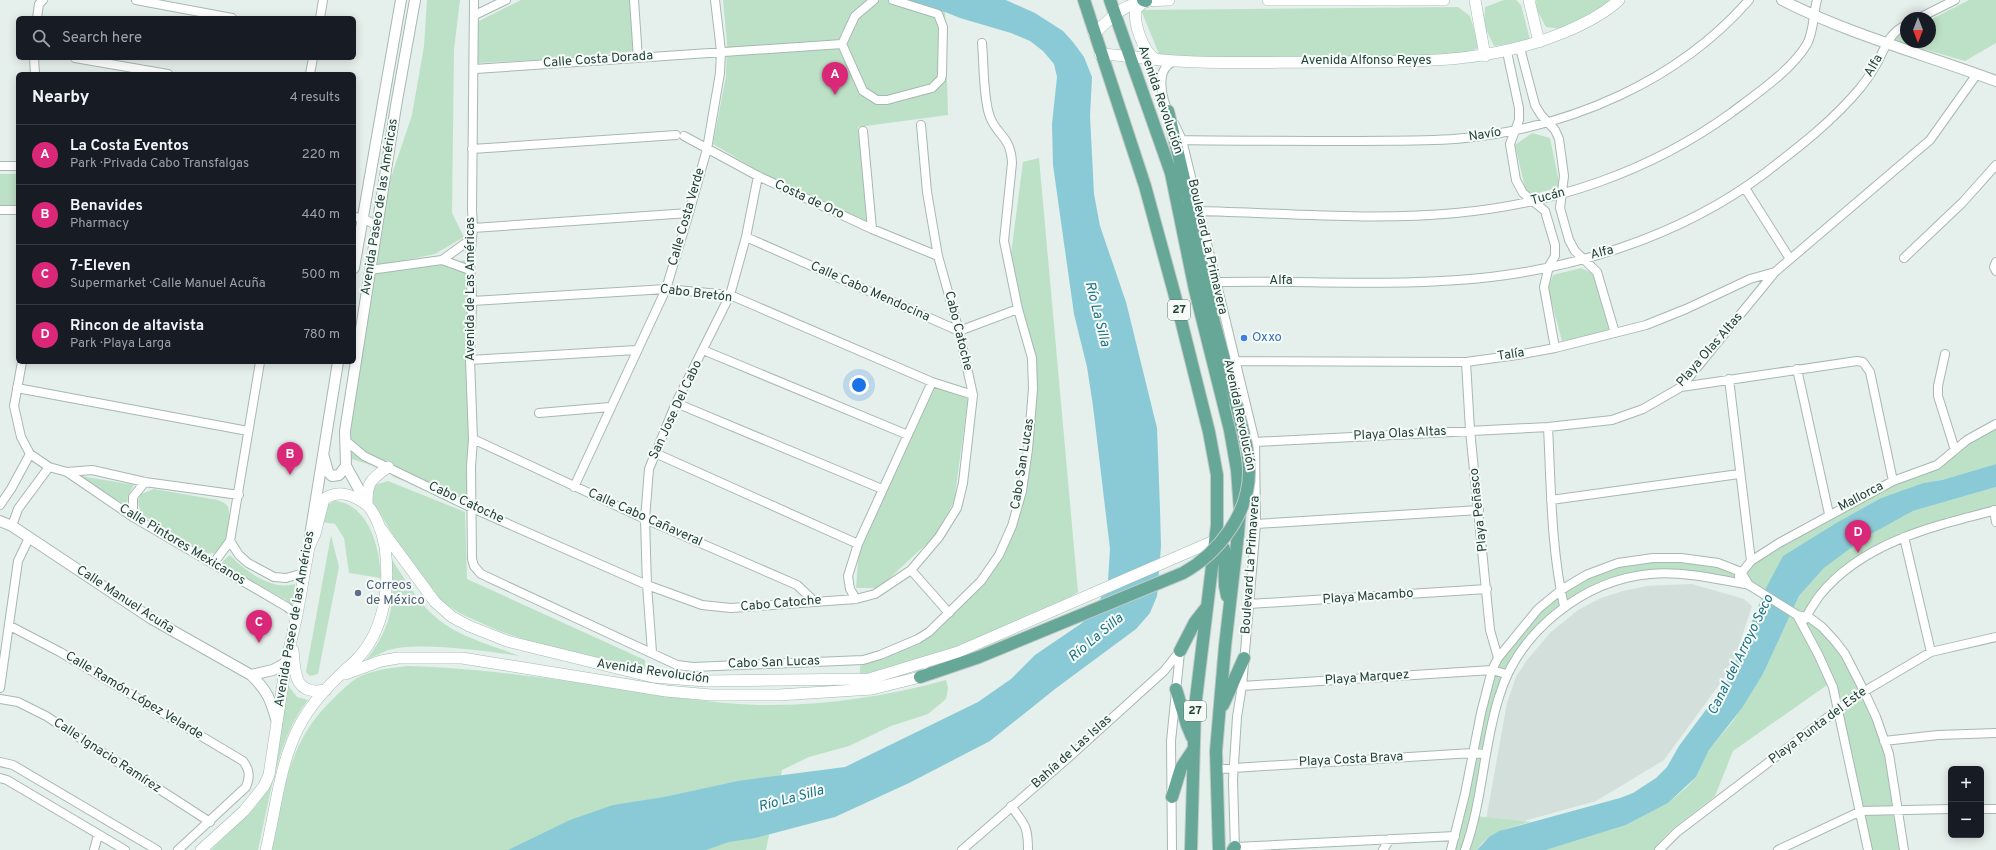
<!DOCTYPE html>
<meta charset="utf-8">
<style>
body{margin:0;font-family:Overpass,sans-serif;background:#242831;color:#f1f3f6}
.controls{position:absolute;right:12px;bottom:12px;display:grid;overflow:hidden;border-radius:6px;box-shadow:0 2px 10px #0003}
.controls button{width:36px;height:36px;display:grid;place-items:center;padding:0;border:0;border-bottom:1px solid #363941;background:#171b24;color:#f1f3f6;font:20px sans-serif}
.compass{position:absolute;left:1900px;top:12px;width:36px;height:36px;border-radius:50%;background:#171b24;box-shadow:0 2px 10px #0003;rotate:180deg}
.you{position:absolute;left:859px;top:385px;width:14px;height:14px;margin:-10px;border:3px solid #fff;border-radius:50%;background:#1a73e8;box-shadow:0 0 0 6px #1a73e833}
.badge{display:grid;place-items:center;width:26px;height:26px;border-radius:50%;background:#db2777;color:#fff;font-size:13px;font-weight:700}
.pin{position:absolute;translate:-50% -33px;filter:drop-shadow(0 1px 2px #0008)}
.pin::after{content:'';position:absolute;top:21px;width:14px;height:12px;background:inherit;clip-path:polygon(0 0,100% 0,50% 100%)}
.list{margin:0;padding:0;list-style:none}
h2{display:flex;justify-content:space-between;align-items:center;height:52px;margin:0;padding:0 16px;font-size:17px}
h2 small{font-size:13px;font-weight:400;color:#9ea1a6}
.list li{display:grid;grid-template-columns:26px 1fr auto;gap:12px;align-items:center;box-sizing:border-box;height:60px;padding:0 16px;border-top:1px solid #363941}
.list b{display:block;font-size:15px;white-space:nowrap}
.list p{margin:0;font-size:13px;white-space:nowrap;color:#9ea1a6}
.list em{font-size:13px;font-style:normal;color:#9ea1a6}
.icon{flex:none;width:22px;height:22px;fill:none;stroke:currentColor;stroke-width:2;stroke-linecap:round;stroke-linejoin:round}
.map{position:relative;flex:none;width:1996px;height:850px;overflow:hidden}
.search{position:absolute;background:#171b24;box-shadow:0 2px 10px #0003;left:16px;top:16px;width:340px;height:44px;display:flex;align-items:center;gap:10px;box-sizing:border-box;padding:0 14px;border-radius:6px;color:#9ea1a6;font-size:15px}
.panel{position:absolute;background:#171b24;box-shadow:0 2px 10px #0003;left:16px;top:72px;width:340px;height:292px;border-radius:6px}
.map>svg:first-child{display:block}
.built{fill:#d3dfda}
.green{fill:#bde1c7}
.water{fill:#8acad7}
.lines{fill:none;stroke-linecap:round;stroke-linejoin:round}
.minor-casing{stroke:#a7b8b2;stroke-width:10}
.tertiary-casing{stroke:#a7b8b2;stroke-width:12}
.secondary-casing{stroke:#a2bbb3;stroke-width:12}
.primary-casing{stroke:#c1cac8;stroke-width:14}
.minor{stroke:#fff;stroke-width:8}
.tertiary{stroke:#fff;stroke-width:10}
.secondary{stroke:#fff;stroke-width:11}
.primary{stroke:#67a797;stroke-width:12}
.primary-bridge-casing{stroke:#c1cac8;stroke-width:14;stroke-linecap:butt}
.primary-bridge{stroke:#67a797;stroke-width:12}
.shop-dot{fill:#3f7fe0;stroke:#f6fbf8;stroke-width:1.5}
.service-dot{fill:#5c6f8a;stroke:#f6fbf8;stroke-width:1.5}
.labels{text-anchor:middle;dominant-baseline:central;stroke-width:4;stroke-linejoin:round;paint-order:stroke}
.shield{fill:#f6fbf8;stroke:#627a73;stroke-width:1}
.shield-label{font-size:12px;font-weight:bold;fill:#22423a}
.street-label{font-size:13px;fill:#22423a;stroke:#f6fbf8}
.shop-label{font-size:13px;fill:#366cbe;stroke:#f6fbf8;text-anchor:start}
.service-label{font-size:13px;fill:#4e5e75;stroke:#f6fbf8;text-anchor:start}
.water-label{font-size:14px;font-style:italic;fill:#187083;stroke:#f6fbf8}
</style>
<div class="map">
<svg width="1996" height="850" viewBox="0 0 1996 850">
<rect width="100%" height="100%" fill="#e5efeb"/>
<path class="built" d="M1692,584l52,15 8,7 -20,61 -68,93 -68,41 -86,24 -24,-5 21,-117 9,-26 11,-17 24,-28 27,-22 23,-12 22,-7 24,-5z"/>
<path class="green" d="M427,0h33l-6,49 -2,164 12,24 -29,17 -62,13 7,-57 32,-95 12,-69z
M521,0h109l5,51 -81,8 -77,4 -2,-40z
M723,0h173l49,12 3,103 -90,12 11,97 -107,-51 -49,-29 13,-68 1,-33z
M1504,0h12l5,5 9,35 -36,6 -10,-21 1,-18z
M1536,0h76l-44,30 -22,-3 -9,-17z
M1969,0h27v43l-31,18 -73,-21 14,-8v10h24v-22z
M1458,7l12,9 9,31 -21,13 -297,-1 -20,-49z
M1532,133l18,5 10,49 -33,9 -12,-51z
M1039,158l39,434 -38,24 -180,66v-16l63,-27 59,-56 33,-57 17,-73 4,-81 -25,-118 12,-92z
M0,174h18v32h-18z
M469,260l1,248 -76,-31 -7,-7 -42,-13 24,-185z
M1581,268l13,6 15,57 -47,10 -14,-52 5,-14z
M932,386l36,13 -14,103 -19,34 -56,52h-23l3,-40z
M1996,424v40l-54,16 -19,3 -42,15 -45,25 -46,29 -14,18 -13,25 -28,-13 -85,-8 -62,19 -39,27 -43,54 -31,142 56,6c-20,5 -42,9 -54,28h-26l47,-192 63,-68 57,-27 63,-5 60,14 10,-11 78,-47 99,-46z
M81,476l53,9 -6,11 -1,10 -47,-28z
M388,481l77,31 2,67 178,81v14l-69,-18 -74,-24 -41,-18 -20,-13 -45,-61 -25,-41 4,-14z
M1996,487v22l-92,28 -57,32 -41,47 39,38 37,80 23,116h-36l-39,-167 -97,68 -18,45 -45,35 -15,16 -1,3h-108l80,-25 42,-22 19,-16 9,-10 13,-27 24,-29 30,-47 36,-78 25,-28 42,-31 47,-26z
M154,489l64,11c4,2 8,3 10,7 3,8 -1,37 -7,43 -5,4 -10,3 -15,4l-65,-40 -3,-13 3,-7z
M334,501c35,2 46,48 47,77l-32,-5 -5,-35 -9,-14 -14,-2 3,-15z
M331,535l8,32 -21,107 -8,2 -4,-4z
M230,555c15,16 42,36 65,29l-3,23 -6,-7 -66,-36z
M390,557c13,18 25,42 42,57 23,22 59,31 88,42 -33,-5 -101,-15 -132,-6 -7,3 -15,7 -22,10 27,-33 30,-62 24,-103z
M408,666c67,2 134,11 201,21 50,8 98,16 149,18 63,1 127,-8 188,-25l2,8 -2,11 -18,15 -37,12 -42,20 -40,11 -27,13 -16,80h-494c11,-59 16,-109 62,-152 7,-7 15,-15 23,-20 14,-8 35,-10 51,-12z
M287,684l10,13 11,3c-31,38 -39,102 -50,150h-47l46,-45 14,-23z"/>
<path class="water" d="M896,0h110l29,13 28,18 10,11 11,15 8,20 -2,39 4,78 6,32 26,76 31,126 3,81 1,37 -4,50 -7,17 -14,16 -81,60 -65,52 -81,42 -74,34 -80,21 -26,4 -23,8h-198l62,-30 43,-15 51,-8 74,-16 107,-14 133,-65 33,-23 24,-24 47,-32 17,-21 9,-21 2,-32 -17,-143 -6,-39 -13,-53 -21,-149 -1,-41 5,-47 -3,-13 -11,-13 -13,-10 -19,-8 -51,-15 -15,-6z
M1996,464v23l-83,24 -47,26 -42,31 -25,28 -36,78 -21,34 -33,42 -13,27 -28,26 -42,22 -80,25h-69l12,-13 10,-6 121,-33 13,-5 23,-15 11,-11 12,-21 47,-63 41,-97 16,-30 53,-33 45,-25 42,-15 19,-3z"/>
<g class="lines">
<defs>
<path id="minor" d="M136,0l96,18
M474,0l-2,209 1,19 -3,32 2,41 -2,59 3,79 -2,28 1,92 2,7 7,8 196,91 16,2 170,-7 17,-5 38,-16 11,-7 52,-51 18,-26 13,-29 10,-35 6,-42 5,-60 -1,-31 -14,-49 -14,-68 8,-78c-1,-28 -17,-28 -23,-49 -6,-20 -5,-49 -7,-71
M634,0l4,58
M475,15l31,-15
M37,18l2,-14 4,-4
M320,18l3,-18
M1919,18l36,-18
M842,44l21,47 14,9h10l45,-12 9,-9 1,-4 1,-48 -5,-13 -45,-14
M842,44l13,-28 19,-16
M1520,48l15,57 6,10 14,15 4,9 5,37 -4,32 9,32 6,11 22,21 18,61
M1507,52l12,56v12l-9,24 6,36 7,13 22,18 10,34v11l-6,10 -5,21 11,61
M34,58l1,16
M75,58l93,16
M475,69l367,-25
M310,74l3,-16
M1170,115c-8,-15 -17,-48 6,-54
M1175,125l7,15 73,302 1,82 -14,162 -5,31 -4,63 2,70
M863,131l9,98
M684,136l74,40 114,53 66,27
M1182,140c57,1 114,1 171,1 37,-1 75,1 112,-3 106,-11 213,-57 284,-138
M472,149l204,-14
M0,166h18
M1745,188l45,71
M0,210h18
M1199,211c85,2 172,10 257,2 99,-9 195,-42 275,-100 24,-18 61,-43 76,-69 7,-13 6,-30 10,-44
M354,217l9,1 14,8
M473,228l216,-15
M746,237l213,94 59,-22
M1904,258l58,-55 34,-38
M442,260l28,10
M1996,262l-2,5 2,4
M370,270l72,-10 29,-21
M1216,282c80,-2 162,4 242,-2 107,-7 221,-42 307,-107 34,-26 69,-53 96,-86 7,-9 14,-19 19,-30 7,-14 11,-25 26,-32
M472,301l194,-12 64,6 202,87 41,13
M703,350l205,85
M1945,354l-7,32v10l17,54
M470,360l166,-10
M1234,361l232,1 51,-7 38,-7 91,-23 40,-16 64,-30 25,-7
M22,362l-8,44 7,31 9,17 19,13 18,5 66,45 154,90 10,8
M1466,362l4,68 20,200 8,28
M1797,369l32,145
M1729,379l22,182
M1681,387l176,-26 6,1 7,10 23,109
M17,388l231,43
M676,403l206,86
M539,413l71,-6
M1548,427c3,58 3,122 16,179
M473,439l172,80 152,66 17,16
M345,440l19,16 108,52 175,77 55,20 29,3 125,-9 19,-5 36,-24 28,-33 18,-29 6,-25 10,-88 -14,-64 -21,-75 -11,-64 -6,-67
M1255,442l293,-15 64,-7 31,-11 38,-22 94,-115 155,-132 47,-66
M655,453l203,91
M67,472l25,-2 53,12 94,13
M574,487l92,-198 23,-76 18,-64 13,-76 1,-22 -6,-51
M1551,500l188,-26
M0,505l11,-16 19,-35
M1994,510l2,12
M133,517v-20l12,-15
M1256,524l223,-14
M12,526l6,-17 31,-42
M1904,537l27,115
M230,541l9,14 9,8 26,14 12,1 18,-5
M213,564l17,-23 30,-179
M911,570l38,43
M1739,576l12,-15 28,-18 114,-62 44,-16 30,-25 29,-16
M856,599l-6,-10 -2,-13 10,-32 74,-162
M1249,604l238,-15
M1797,615l21,39 15,33 35,163
M1804,620c5,-8 10,-17 16,-25 43,-53 114,-69 176,-85
M10,626l50,26 183,109c7,9 7,16 3,26l-68,63
M652,652l-5,-67 -2,-66 4,-50 27,-66 54,-108 16,-58 12,-61
M1242,686l250,-16 14,4
M0,688l18,-127 11,-23
M0,699l18,3 28,14 164,106
M1884,741l54,-6 58,-2
M0,762l13,3 144,85
M1218,769l254,-16 13,1
M0,778l7,2 118,70
M1011,806c14,19 17,20 17,44
M1981,809h15
M1235,847l220,-11
M94,850l4,-15
M962,850l106,-92 96,-87 16,-20
M1172,850l-1,-109 9,-89
M1383,850l7,-11
M1451,850l14,-56 16,-81 11,-43 6,-12 40,-49 23,-19 25,-15 32,-12 35,-5h28l37,5 23,9 8,13 48,30 13,3 12,9 13,14 10,13 19,37 12,26 13,37 15,96
M1465,850c18,-50 18,-103 34,-153 19,-65 84,-117 151,-123 34,-3 67,5 99,11
M1659,850l18,-18 176,-134 78,-46 65,-15
M1778,850l83,-39 90,-2"/>
<path id="tertiary" d="M1782,0c68,35 142,54 214,81
M354,268l47,-268
M324,457l4,15 4,4 7,-1 7,-9
M367,504l-21,-38 -1,-35 51,-325 19,-106
M0,521l12,5 140,93 99,56c17,16 20,26 26,47
M310,536l28,-174
M251,675l22,-5 13,-7"/>
<path id="secondary" d="M1268,0h176
M1475,0l10,56
M1529,0l10,42
M1145,1l-9,8c-3,14 7,42 19,50
M1094,34c28,-27 35,-34 75,-34
M1100,54c26,1 50,6 76,7 49,3 99,1 148,1 85,-1 160,4 241,-30 19,-8 39,-18 54,-32
M367,504c0,-22 3,-24 21,-37
M382,530l53,72 17,15 17,9 38,15 146,36 53,4 163,-2 89,-27 258,-112
M293,650c2,23 1,46 33,40
M345,674l36,-13 17,-3h64l204,33 45,4h68l93,-6 48,-12 7,-4
M201,850l43,-39 20,-25 5,-11 17,-112 11,-48 12,-68 6,-13 9,-35c14,-9 26,-5 39,3 12,7 20,32 22,45 5,38 0,82 -27,111 -6,7 -14,12 -20,19 -17,16 -34,37 -43,58 -16,35 -20,78 -29,115"/>
<path id="primary" d="M1084,0l61,186 30,110 34,136 8,43v50l-22,182 -4,143
M1110,0l61,173 24,117 35,140 7,40 3,40 -2,24 -13,112 -9,105 3,99
M1143,0l3,1
M1168,111l21,89 3,19 22,103 22,81
M1216,540l5,4 3,5 1,37 2,10
M1180,651l15,-29 11,-14
M920,677l59,-20
M1176,689l11,36 5,12
M1223,705l21,-47
M1172,797l9,-29 12,-18
M1233,850l2,-3"/>
</defs>
<use href="#minor" class="minor-casing"/>
<use href="#tertiary" class="tertiary-casing"/>
<use href="#secondary" class="secondary-casing"/>
<use href="#primary" class="primary-casing"/>
<use href="#minor" class="minor"/>
<use href="#tertiary" class="tertiary"/>
<use href="#secondary" class="secondary"/>
<use href="#primary" class="primary"/>
<defs>
<path id="primary-bridge" d="M979,657l204,-84c36,-20 66,-60 66,-101 0,-24 -8,-47 -13,-69"/>
</defs>
<use href="#primary-bridge" class="primary-bridge-casing"/>
<use href="#primary-bridge" class="primary-bridge"/>
</g>
<circle class="shop-dot" cx="1244" cy="338" r="4"/>
<circle class="service-dot" cx="358" cy="593" r="4"/>
<g class="labels">
<g class="shield">
<rect x="1168" y="300" width="22" height="20" rx="3"/>
<rect x="1184" y="701" width="22" height="20" rx="3"/>
</g>
<g class="shield-label">
<text x="1179" y="310">27</text>
<text x="1195" y="711">27</text>
</g>
<g class="street-label">
<text transform="translate(598 60) rotate(-4)">Calle Costa Dorada</text>
<text x="1366" y="61">Avenida Alfonso Reyes</text>
<text transform="translate(1874 66) rotate(-60)">Alfa</text>
<text transform="translate(1160 100) rotate(71)">Avenida Revolución</text>
<text transform="translate(1485 135) rotate(-9)">Navío</text>
<text transform="translate(1548 197) rotate(-15)">Tucán</text>
<text transform="translate(809 200) rotate(25)">Costa de Oro</text>
<text transform="translate(380 207) rotate(-81)">Avenida Paseo de las Américas</text>
<text transform="translate(687 217) rotate(-74)">Calle Costa Verde</text>
<text transform="translate(1207 247) rotate(77)">Boulevard La Primavera</text>
<text transform="translate(1602 253) rotate(-14)">Alfa</text>
<text x="1281" y="281">Alfa</text>
<text transform="translate(471 289) rotate(-90)">Avenida de Las Américas</text>
<text transform="translate(870 292) rotate(24)">Calle Cabo Mendocina</text>
<text transform="translate(696 294) rotate(7)">Cabo Bretón</text>
<text transform="translate(958 331) rotate(76)">Cabo Catoche</text>
<text transform="translate(1710 350) rotate(-49)">Playa Olas Altas</text>
<text transform="translate(1511 355) rotate(-9)">Talía</text>
<text transform="translate(676 410) rotate(-65)">San Jose Del Cabo</text>
<text transform="translate(1239 415) rotate(78)">Avenida Revolución</text>
<text transform="translate(1400 434) rotate(-3)">Playa Olas Altas</text>
<text transform="translate(1023 464) rotate(-81)">Cabo San Lucas</text>
<text transform="translate(1861 497) rotate(-28)">Mallorca</text>
<text transform="translate(466 503) rotate(25)">Cabo Catoche</text>
<text transform="translate(1479 510) rotate(-96)">Playa Peñasco</text>
<text transform="translate(645 518) rotate(24)">Calle Cabo Cañaveral</text>
<text transform="translate(182 545) rotate(31)">Calle Pintores Mexicanos</text>
<text transform="translate(1251 565) rotate(-86)">Boulevard La Primavera</text>
<text transform="translate(1368 597) rotate(-4)">Playa Macambo</text>
<text transform="translate(125 600) rotate(33)">Calle Manuel Acuña</text>
<text transform="translate(781 604) rotate(-5)">Cabo Catoche</text>
<text transform="translate(295 619) rotate(-80)">Avenida Paseo de las Américas</text>
<text transform="translate(774 663) rotate(-2)">Cabo San Lucas</text>
<text transform="translate(653 672) rotate(8)">Avenida Revolución</text>
<text transform="translate(1367 678) rotate(-4)">Playa Marquez</text>
<text transform="translate(134 696) rotate(31)">Calle Ramón López Velarde</text>
<text transform="translate(1818 726) rotate(-37)">Playa Punta del Este</text>
<text transform="translate(1072 752) rotate(-42)">Bahía de Las Islas</text>
<text transform="translate(107 756) rotate(33)">Calle Ignacio Ramírez</text>
<text transform="translate(1351 760) rotate(-3)">Playa Costa Brava</text>
</g>
<g class="shop-label">
<text x="1252" y="338">Oxxo</text>
</g>
<g class="service-label">
<text x="366" y="586">Correos<tspan x="366" dy="15">de México</tspan></text>
</g>
<g class="water-label">
<text transform="translate(1097 314) rotate(76)">Río La Silla</text>
<text transform="translate(1096 638) rotate(-40)">Río La Silla</text>
<text transform="translate(1741 655) rotate(-64)">Canal del Arroyo Seco</text>
<text transform="translate(791 799) rotate(-15)">Río La Silla</text>
</g>
</g>
</svg>
<div class="controls">
<button>+</button>
<button>−</button>
</div>
<svg class="compass" viewBox="-18 -18 36 36"><path d="M0-13l5 13h-10z" fill="#e53935"/><path d="M0 13l5-13h-10z" fill="#9ea1a6"/></svg>
<div class="you"></div>
<div class="pin badge" style="left:835px;top:95px">A</div>
<div class="pin badge" style="left:290px;top:475px">B</div>
<div class="pin badge" style="left:259px;top:643px">C</div>
<div class="pin badge" style="left:1858px;top:553px">D</div>
<div class="search"><svg class="icon" aria-label="search" viewBox="0 0 24 24"><circle cx="10" cy="10" r="6"/><path d="M15 15l6 6"/></svg>Search here</div>
<section class="panel">
<h2>Nearby<small>4 results</small></h2>
<ul class="list">
<li><span class="badge">A</span><div><b>La Costa Eventos</b><p>Park · Privada Cabo Transfalgas</p></div><em>220 m</em></li>
<li><span class="badge">B</span><div><b>Benavides</b><p>Pharmacy</p></div><em>440 m</em></li>
<li><span class="badge">C</span><div><b>7-Eleven</b><p>Supermarket · Calle Manuel Acuña</p></div><em>500 m</em></li>
<li><span class="badge">D</span><div><b>Rincon de altavista</b><p>Park · Playa Larga</p></div><em>780 m</em></li>
</ul>
</section>
</div>
